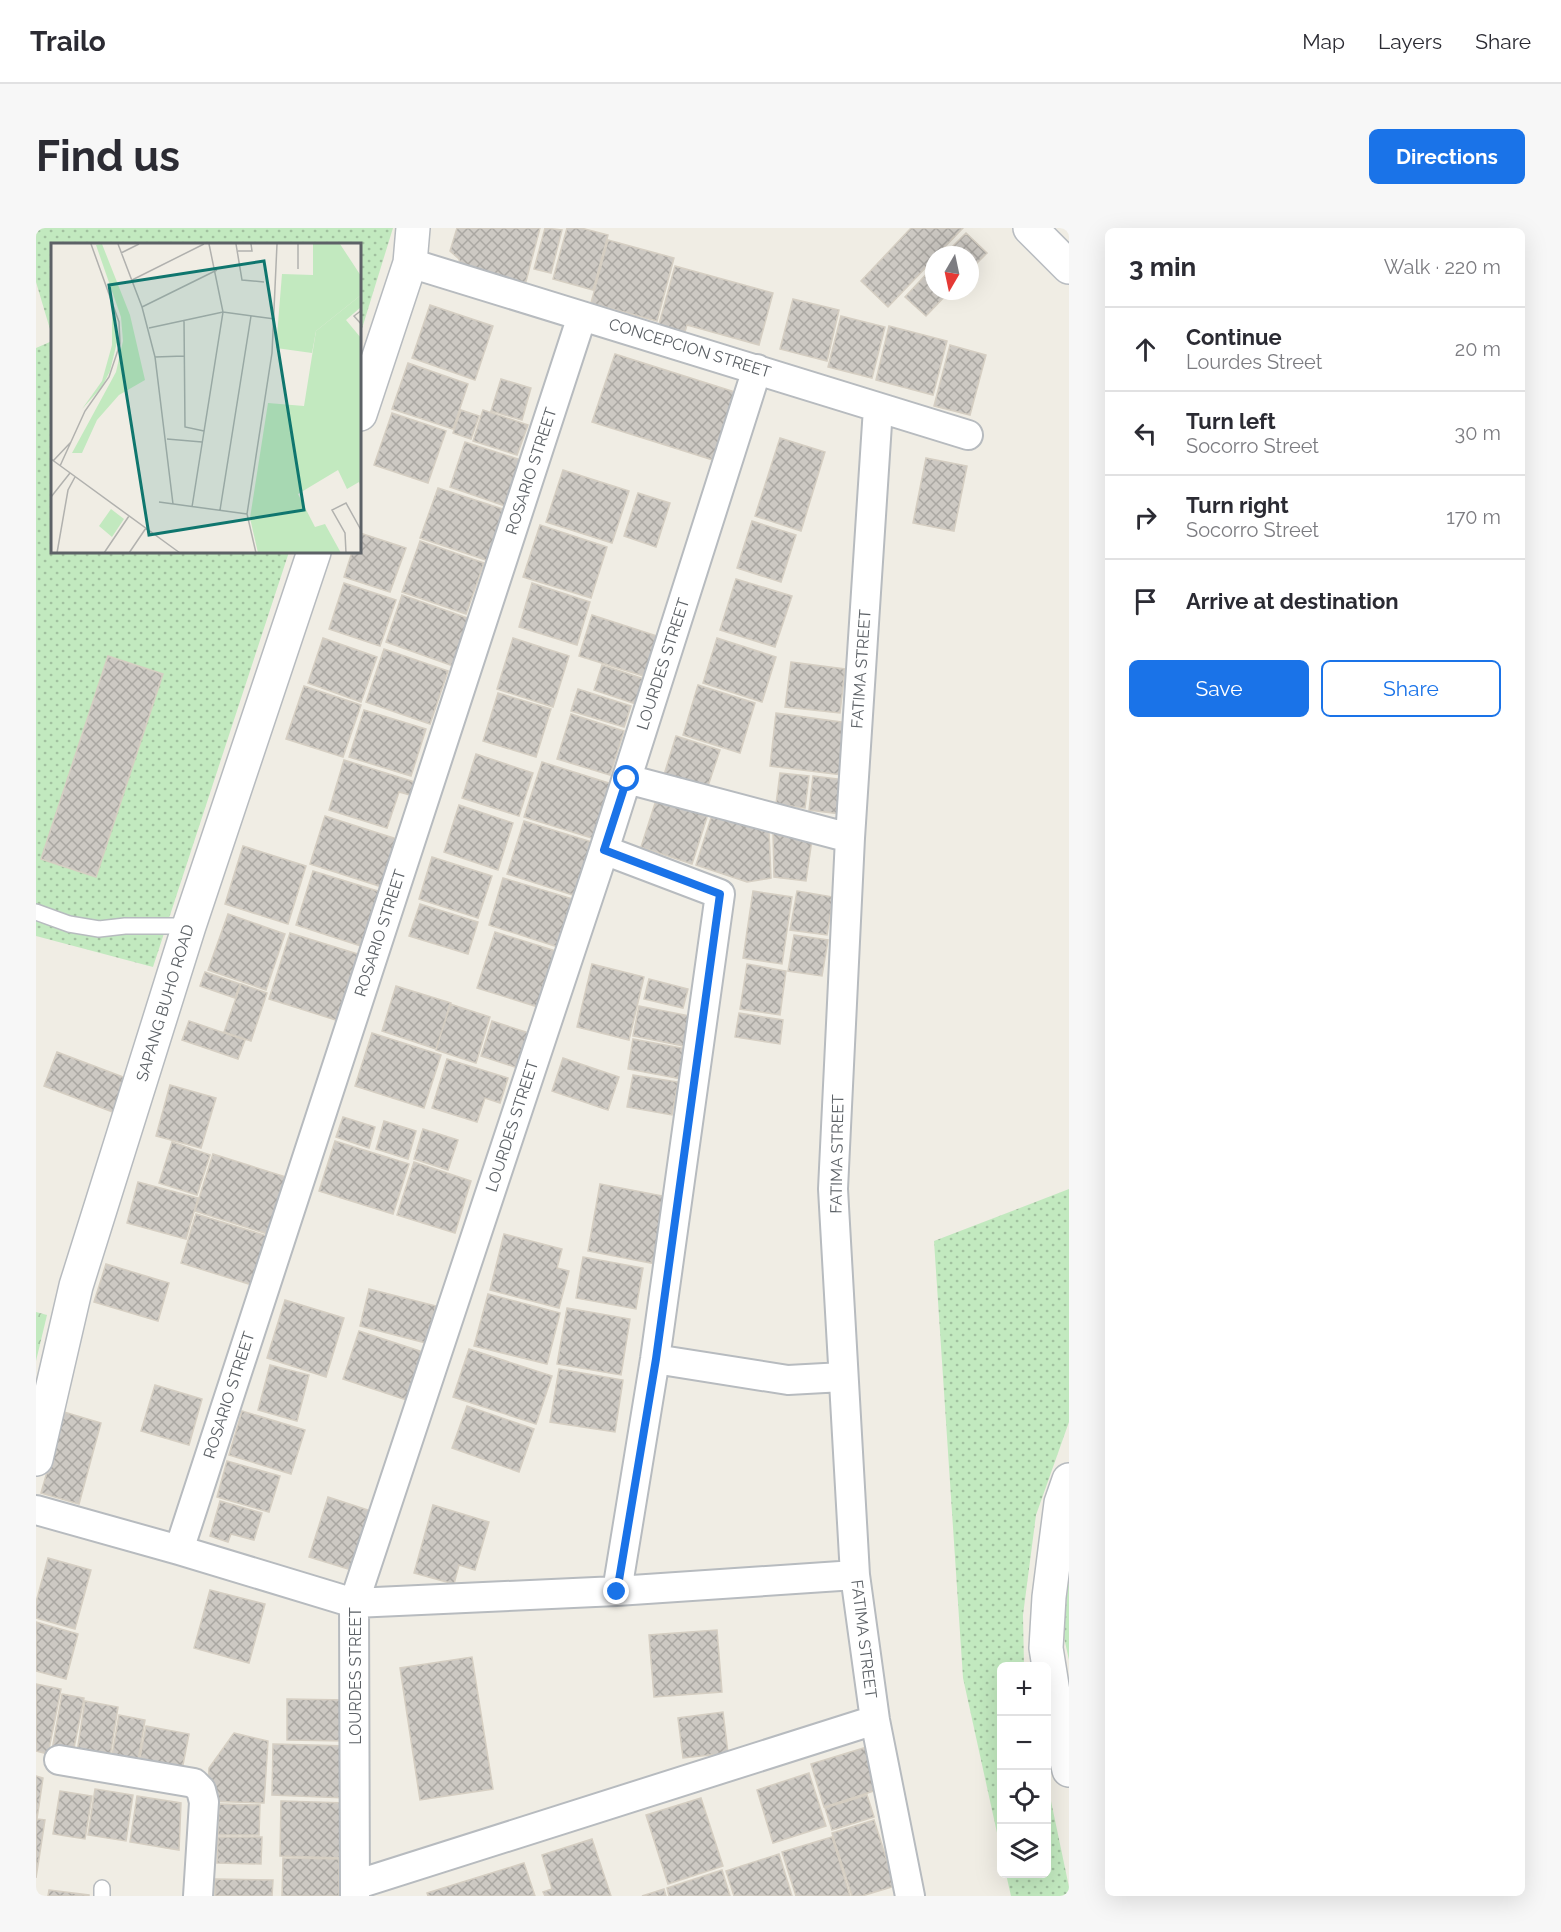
<!DOCTYPE html>
<meta charset="utf-8">
<style>
body{margin:0;font-family:Raleway,sans-serif;background:#f7f7f7;color:#2b2b33}
.controls{position:absolute;right:18px;bottom:18px;display:grid;overflow:hidden;border-radius:9px;box-shadow:0 6px 24px #0002}
.controls button{width:54px;height:54px;display:grid;place-items:center;padding:0;border:0;border-bottom:2px solid #e1e1e2;background:#fff;color:#2b2b33;font:30px sans-serif}
.compass{position:absolute;left:889px;top:18px;width:54px;height:54px;border-radius:50%;background:#fff;box-shadow:0 6px 24px #0002;rotate:189deg}
.stop{position:absolute;width:18px;height:18px;margin:-14px;border:4px solid #1a73e8;border-radius:50%;background:#fff}
.stop.end{background:#1a73e8;border-color:#fff;box-shadow:0 2px 6px #0008}
.list{margin:0;padding:0;list-style:none}
h2{display:flex;justify-content:space-between;align-items:center;height:78px;margin:0;padding:0 24px;font-size:26px}
h2 small{font-size:20px;font-weight:400;color:#7c7c81}
.list li{display:grid;grid-template-columns:39px 1fr auto;gap:18px;align-items:center;box-sizing:border-box;height:84px;padding:0 24px;border-top:2px solid #e1e1e2}
.list b{display:block;font-size:22px;white-space:nowrap}
.list p{margin:0;font-size:20px;white-space:nowrap;color:#7c7c81}
.list em{font-size:20px;font-style:normal;color:#7c7c81}
.actions{display:flex;gap:12px;padding:18px 24px}
.actions a{flex:1;padding:14px 0;border:2px solid #1a73e8;border-radius:9px;text-align:center;font-size:21px;color:#1a73e8}
.actions .main{background:#1a73e8;color:#fff}
.icon{flex:none;width:33px;height:33px;fill:none;stroke:currentColor;stroke-width:2;stroke-linecap:round;stroke-linejoin:round}
.map{position:relative;flex:none;width:1033px;height:1668px;overflow:hidden;border-radius:9px}
header{display:flex;align-items:center;gap:36px;box-sizing:border-box;height:84px;padding:0 30px;background:#fff;border-bottom:2px solid #e1e1e2}
header strong{font-size:28px}
nav{display:flex;gap:33px;margin-inline-start:auto;font-size:21px}
.intro{display:flex;align-items:center;justify-content:space-between;box-sizing:border-box;height:144px;padding:0 36px}
h1{margin:0;font-size:42px}
.button{padding:15px 27px;border-radius:9px;background:#1a73e8;color:#fff;font-size:21px;font-weight:700}
main{display:flex;gap:36px;padding:0 36px}
aside{flex:1;background:#fff;border-radius:9px;box-shadow:0 6px 24px #0002}
.map>svg:first-child{display:block}
.grass{fill:url(#grass-dots)}
.forest{fill:url(#forest-crowns)}
.building{fill:url(#building-cross-hatch);stroke:#d5cec2;stroke-width:1.5}
.lines{fill:none;stroke-linecap:round;stroke-linejoin:round}
.service-casing{stroke:#b7bbbf;stroke-width:18}
.minor-casing{stroke:#b7bbbf;stroke-width:32}
.tertiary-casing{stroke:#b7bbbf;stroke-width:36}
.secondary-casing{stroke:#b8bcc1;stroke-width:36}
.service{stroke:#fff;stroke-width:15}
.minor{stroke:#fff;stroke-width:28}
.tertiary{stroke:#fff;stroke-width:33}
.secondary{stroke:#fff;stroke-width:33}
.route{stroke:#1a73e8;stroke-width:8}
.labels{text-anchor:middle;dominant-baseline:central;stroke-width:4.5;stroke-linejoin:round;paint-order:stroke}
.street-label{font-size:16px;fill:#5c6166;stroke:#fff}
.inset-road{fill:none;stroke:#b1b1ae;stroke-width:1.5}
.view{fill:#0f766e;fill-opacity:0.15;stroke:#0f766e;stroke-width:3}
.inset-edge{fill:none;stroke:#5c6166;stroke-width:3}
</style>
<header>
<strong>Trailo</strong>
<nav><a>Map</a><a>Layers</a><a>Share</a></nav>
</header>
<div class="intro"><h1>Find us</h1><a class="button">Directions</a></div>
<main>
<div class="map">
<svg width="1033" height="1668" viewBox="0 0 1033 1668">
<defs>
<pattern id="grass-dots" width="8" height="8" patternUnits="userSpaceOnUse" patternTransform="scale(1.5)"><rect width="8" height="8" fill="#c2e9bf"/><path d="M2 2h.1M6 6h.1" fill="none" stroke="#a1c09f" stroke-width="1.8" stroke-linecap="round"/></pattern>
<pattern id="forest-crowns" width="20" height="18" patternUnits="userSpaceOnUse" patternTransform="scale(1.5)"><rect width="20" height="18" fill="#c2e9bf"/><path d="M2 6a3 3 0 1 1 6 0M12 15a3 3 0 1 1 6 0" fill="none" stroke="#a1c09f"/></pattern>
<pattern id="building-cross-hatch" width="8" height="8" patternUnits="userSpaceOnUse" patternTransform="scale(1.5)"><rect width="8" height="8" fill="#cdc9c3"/><path d="M0 0l8 8M0 8l8-8" fill="none" stroke="#aaa7a2"/></pattern>
</defs>
<rect width="100%" height="100%" fill="#f0ede4"/>
<path class="grass" d="M0,0h357l-33,107v-91h-308v92l-16,-54z
M16,113v211h237l-136,415 -117,-31v-588z
M1033,961v233l-33,93 -13,100 1,51h-22l-1,185 -38,-173 -29,-437z
M1033,1350v82l-6,-27z
M1011,1554l22,105v9h-58l-5,-22h41z"/>
<path class="forest" d="M0,1084l11,3 -11,46z"/>
<path class="building" d="M421,0h83l-16,61 -62,-17 -3,-13 -9,-8z
M509,0l17,2 -11,43 -17,-4z
M531,0h14l27,7 -15,55 -40,-11z
M875,0h52l-26,27h-3v4l-46,48 -27,-26z
M930,5l21,20 -17,17v-15h-26z
M572,12l66,18 -17,63 -66,-18z
M639,38l98,27 -14,52 -72,-20 -3,10 -26,-7z
M898,38v25h16l-24,25 -21,-19z
M757,71l46,11 -12,51 -47,-12z
M394,77l63,21 -18,54 -63,-22z
M805,88l44,11 -13,51 -44,-11z
M853,98l58,15 -14,54 -57,-15z
M914,117l36,10 -16,60 -36,-9z
M579,126l123,39 -22,68 -124,-39z
M372,135l60,21 -15,45 -61,-20z
M465,151l30,9 -9,32 -31,-9z
M425,182l18,6 -8,23 -18,-6z
M447,182l45,15 -11,30 -44,-14z
M356,185l54,18 -18,52 -54,-18z
M744,210l45,14 -24,79 -46,-15z
M429,214l59,19 -16,46 -58,-20z
M890,230l41,8 -13,65 -41,-8z
M527,242l66,21 -17,52 -66,-21z
M402,260l71,23 -17,51 -72,-24z
M602,265l32,10 -14,44 -32,-11z
M716,293l44,14 -15,47 -44,-14z
M504,297l67,22 -16,51 -68,-21z
M324,305l46,15 -16,44 -46,-15 8,-25h8z
M384,313l64,22 -18,51 -64,-22z
M700,351l56,17 -17,51 -55,-17z
M308,355l52,17 -16,46 -51,-17z
M496,355l58,19 -13,43 -58,-18z
M366,367l71,25 -17,47 -70,-25z
M556,387l71,23 -13,40 -71,-22z
M287,410l54,19 -16,45 -53,-19z
M477,410l56,18 -16,51 -56,-18z
M681,410l59,19 -14,45 -59,-19z
M348,421l64,22 -18,53 -64,-22z
M72,428l55,18 -67,203 -55,-18z
M755,434l54,7 -5,44 -55,-6z
M566,437l45,15 -8,25 -45,-15z
M662,457l57,18 -15,50 -57,-18z
M268,458l57,19 -18,52 -57,-18z
M542,461l53,17 -7,21 -53,-16z
M462,465l53,16 -15,48 -53,-16z
M328,482l62,19 -15,47 -62,-19z
M740,485l72,10 -6,52 -72,-9z
M535,486l53,17 -14,44 -53,-16z
M640,508l44,14 -14,42 -43,-14z
M440,526l57,19 -14,43 -57,-18z
M308,532l74,23 -4,13 -15,-4 -12,36 -58,-18z
M506,534l70,22 -17,55 -71,-22z
M744,545l29,3 -4,32 -29,-4z
M777,548l32,4 -5,34 -31,-4z
M622,566l51,17 -17,53 -51,-17z
M423,577l54,18 -15,47 -54,-18z
M676,587l57,17 2,46 -24,4 -51,-17z
M289,588l75,24 -15,48 -75,-24z
M488,593l71,22 -16,54 -72,-23z
M737,602l40,3 -7,48 -32,-4z
M207,618l63,20 -18,58 -63,-20z
M396,629l60,19 -14,42 -59,-19z
M277,643l68,21 -17,55 -68,-22z
M467,650l73,22 -15,48 -72,-23z
M717,663l39,6 -10,67 -39,-6z
M761,663l36,6 -6,38 -37,-5z
M384,676l58,18 -10,32 -59,-18z
M192,686l57,20 -19,56 -58,-20z
M459,704l64,20 -18,56 -64,-20z
M254,705l71,22 -22,66 -70,-22z
M758,707l34,5 -6,36 -34,-5z
M556,736l52,13 -15,63 -52,-13z
M711,736l39,7 -6,44 -40,-6z
M169,744l35,12 -5,14 -35,-12z
M613,751l39,10 -5,19 -39,-9z
M205,756l26,9 -16,48 -27,-9z
M360,758l55,17 -15,46 -54,-18z
M414,776l40,13 -14,46 -40,-13z
M603,778l56,11 -6,30 -56,-11z
M703,785l44,7 -3,24 -45,-7z
M153,793l56,19 -7,19 -56,-19z
M456,793l40,13 -11,35 -40,-13z
M336,805l69,22 -17,53 -69,-22z
M597,811l54,10 -6,30 -53,-10z
M21,824l74,28 -13,34 -74,-28z
M527,830l56,19 -11,33 -56,-19z
M411,831l61,19 -8,25 -15,-5 -8,24 -45,-14z
M597,847l45,7 -6,33 -45,-8z
M134,857l46,13 -15,50 -45,-12z
M307,889l32,10 -6,21 -33,-11z
M348,893l32,10 -8,28 -32,-10z
M387,901l35,11 -10,30 -34,-11z
M299,913l74,23 -16,50 -74,-23z
M136,914l38,13 -13,40 -38,-12z
M177,926l76,24 -18,57 -76,-24z
M378,934l57,19 -16,52 -58,-18z
M102,954l60,16 -12,41 -59,-16z
M564,956l68,13 -12,67 -68,-13z
M160,986l71,22 -15,49 -71,-22z
M468,1006l58,15 -5,19 12,3 -10,37 -69,-18z
M547,1029l60,11 -7,41 -60,-11z
M70,1036l63,19 -11,38 -64,-19z
M333,1061l67,17 -10,37 -66,-17z
M452,1066l72,19 -13,51 -73,-18z
M249,1072l59,18 -18,59 -59,-19z
M531,1080l63,11 -9,56 -64,-11z
M323,1103l70,23 -16,48 -70,-23z
M433,1121l83,27 -16,48 -83,-27z
M234,1137l39,10 -12,46 -39,-11z
M523,1141l64,11 -8,52 -65,-10z
M119,1157l47,14 -13,46 -48,-14z
M431,1178l67,23 -15,43 -67,-24z
M206,1183l63,19 -14,44 -62,-19z
M28,1184l37,11 -22,81 -38,-11z
M191,1233l53,15 -11,36 -52,-15z
M292,1269l46,15 -19,59 -46,-14z
M184,1273l42,12 -8,27 -23,-6 -3,8 -18,-6z
M397,1277l56,17 -14,48 -16,-5 -5,19 -40,-11z
M12,1330l43,12 -16,59 -39,-11v-16z
M174,1362l55,14 -16,59 -55,-15z
M0,1394l42,12 -12,45 -30,-8z
M681,1402l5,62 -68,5 -5,-62z
M436,1429l21,132 -73,11 -20,-132z
M0,1456l25,5 -13,65 -12,-3z
M26,1466l22,4 -11,55 -21,-3z
M251,1471l60,1v41l-60,-1z
M49,1473l33,6 -8,50 -33,-5z
M687,1484l5,41 -45,5 -5,-40z
M83,1487l26,5 -7,41 -26,-5z
M110,1498l43,8 -7,36 -43,-7z
M198,1505l34,8 -4,62 -57,-2 2,-33z
M237,1516l75,2 -1,52 -75,-3z
M831,1519l13,42 -56,18 -13,-43z
M773,1545l17,53 -53,17 -16,-53z
M0,1548l7,2 -6,41 8,1 -9,58z
M59,1561l38,6 -7,46 -38,-6z
M24,1563l32,5 -7,43 -32,-5z
M831,1567l7,22 -42,13 -7,-22z
M101,1568l44,7 -2,47 -49,-8z
M665,1570l22,68 -55,18 -22,-69z
M245,1573l65,2 -1,55 -65,-2z
M183,1576l41,1 -1,30h-41z
M838,1592l21,66 -33,10h-10l-20,-63z
M182,1609h44l-1,27 -44,-1z
M796,1609l18,59h-54l-14,-44z
M556,1611l19,57h-66l-2,-4 9,-3 -10,-34z
M743,1626l13,42h-58l-8,-25z
M247,1630l56,1v37h-57z
M488,1635l11,33h-107l-1,-3z
M686,1642l8,26h-61l-2,-8z
M179,1651l58,1 -1,16h-57z
M628,1661l2,7h-24z
M13,1662l40,5v1h-41z"/>
<g class="lines">
<defs>
<path id="service" d="M0,684l33,12 30,5 26,-3h64
M66,1660v8"/>
<path id="minor" d="M374,35l558,172
M842,180l-28,430 -17,351 22,386 20,145 35,176
M591,551l223,59
M568,622l116,44 -65,465 -38,232
M619,1131l133,21 55,-3
M0,1282l143,40 175,53 263,-12 238,-16
M143,1322l403,-1234
M23,1532l135,23 7,7 3,12 -6,94
M319,1657l520,-165
M319,1668l-1,-293 250,-753 153,-481"/>
<path id="tertiary" d="M324,186l50,-151 3,-35
M0,1231l40,-173 113,-360 125,-374
M1033,1252l-8,23 -12,94 -3,51 11,69 12,53"/>
<path id="secondary" d="M994,0l39,39"/>
</defs>
<use href="#service" class="service-casing"/>
<use href="#minor" class="minor-casing"/>
<use href="#tertiary" class="tertiary-casing"/>
<use href="#secondary" class="secondary-casing"/>
<use href="#service" class="service"/>
<use href="#minor" class="minor"/>
<use href="#tertiary" class="tertiary"/>
<use href="#secondary" class="secondary"/>
</g>
<g class="lines">
<path class="route" d="M581,1364l39,-233 64,-465 -116,-44 23,-71"/>
</g>
<g class="labels">
<g class="street-label">
<text transform="translate(654 120) rotate(17)">CONCEPCION STREET</text>
<text transform="translate(495 243) rotate(-72)">ROSARIO STREET</text>
<text transform="translate(627 436) rotate(-72)">LOURDES STREET</text>
<text transform="translate(825 441) rotate(-86)">FATIMA STREET</text>
<text transform="translate(344 705) rotate(-72)">ROSARIO STREET</text>
<text transform="translate(129 775) rotate(-73)">SAPANG BUHO ROAD</text>
<text transform="translate(476 898) rotate(-72)">LOURDES STREET</text>
<text transform="translate(801 926) rotate(-89)">FATIMA STREET</text>
<text transform="translate(193 1167) rotate(-72)">ROSARIO STREET</text>
<text transform="translate(828 1411) rotate(83)">FATIMA STREET</text>
<text transform="translate(319 1448) rotate(-90)">LOURDES STREET</text>
</g>
</g>
<g transform="translate(15 15)">
<rect width="310" height="310" fill="#f0ede4"/>
<path d="M51,1l28,71 15,65 -26,15 -22,25 -15,33h-10l44,-81 7,-31 -2,-24 -25,-72zM310,52v12l-15,13 15,18v149l-2,-5 -12,7 -9,-19 -40,24 17,33 10,-3 16,29h-83l-8,-35 18,-115 36,3 12,-75zM61,70l5,29 -7,29 -8,16 -20,22 20,-28 10,-36zM60,266l13,10 -12,18 -13,-11z" fill="#c2e9bf"/>
<path d="M262,1h27l21,32v19l-45,36 -4,22 -36,-5 6,-74 31,1z" fill="#c2e9bf"/>
<path class="inset-road" d="M67,1l24,63 13,50 18,147M185,1l6,36 22,2M187,8h14l-1,-7M70,10l18,-9M247,26v-25M81,37l72,-36M91,64l75,-37M311,67l-8,6 8,9M133,77l1,107 19,4M98,85l74,-16 52,7M104,114l29,-1M116,196l35,3M0,216l129,94M2,218l18,-19M9,223l25,-55 24,-34 11,-33 -1,-22 -28,-78M0,254l19,-24M108,259l88,12M141,264l31,-195 -14,-68M169,267l31,-194M6,310l11,-63 7,-13M53,310l25,-37M78,310l17,-25M205,310l-9,-39 25,-161 5,-109M295,310l-1,-20 -13,-23 14,-7 15,27"/>
<path class="view" d="M213,18l40,249 -155,25 -40,-250z"/>
<rect width="310" height="310" class="inset-edge"/>
</g>
</svg>
<div class="controls">
<button>+</button>
<button>−</button>
<button><svg class="icon" aria-label="locate" viewBox="0 0 24 24"><circle cx="12" cy="12" r="6"/><path d="M12 2v4M12 18v4M2 12h4M18 12h4"/></svg></button>
<button><svg class="icon" aria-label="layers" viewBox="0 0 24 24"><path d="M12 4l9 5-9 5-9-5zM3 14l9 5 9-5"/></svg></button>
</div>
<svg class="compass" viewBox="-18 -18 36 36"><path d="M0-13l5 13h-10z" fill="#e53935"/><path d="M0 13l5-13h-10z" fill="#7c7c81"/></svg>
<div class="stop" style="left:591px;top:551px"></div>
<div class="stop end" style="left:581px;top:1364px"></div>
</div>
<aside>
<h2>3 min<small>Walk · 220 m</small></h2>
<ul class="list">
<li><svg class="icon" aria-label="ahead" viewBox="0 0 24 24"><path d="M12 20V5M6 11l6-6 6 6"/></svg><div><b>Continue</b><p>Lourdes Street</p></div><em>20 m</em></li>
<li><svg class="icon" aria-label="left" viewBox="0 0 24 24"><path d="M17 20v-9H6M10 6l-5 5 5 5"/></svg><div><b>Turn left</b><p>Socorro Street</p></div><em>30 m</em></li>
<li><svg class="icon" aria-label="right" viewBox="0 0 24 24"><path d="M7 20v-9h11M14 6l5 5-5 5"/></svg><div><b>Turn right</b><p>Socorro Street</p></div><em>170 m</em></li>
<li><svg class="icon" aria-label="arrive" viewBox="0 0 24 24"><path d="M6 21V4h12l-3 4 3 4H6"/></svg><div><b>Arrive at destination</b></div></li>
</ul>
<div class="actions"><a class="main">Save</a><a>Share</a></div>
</aside>
</main>
